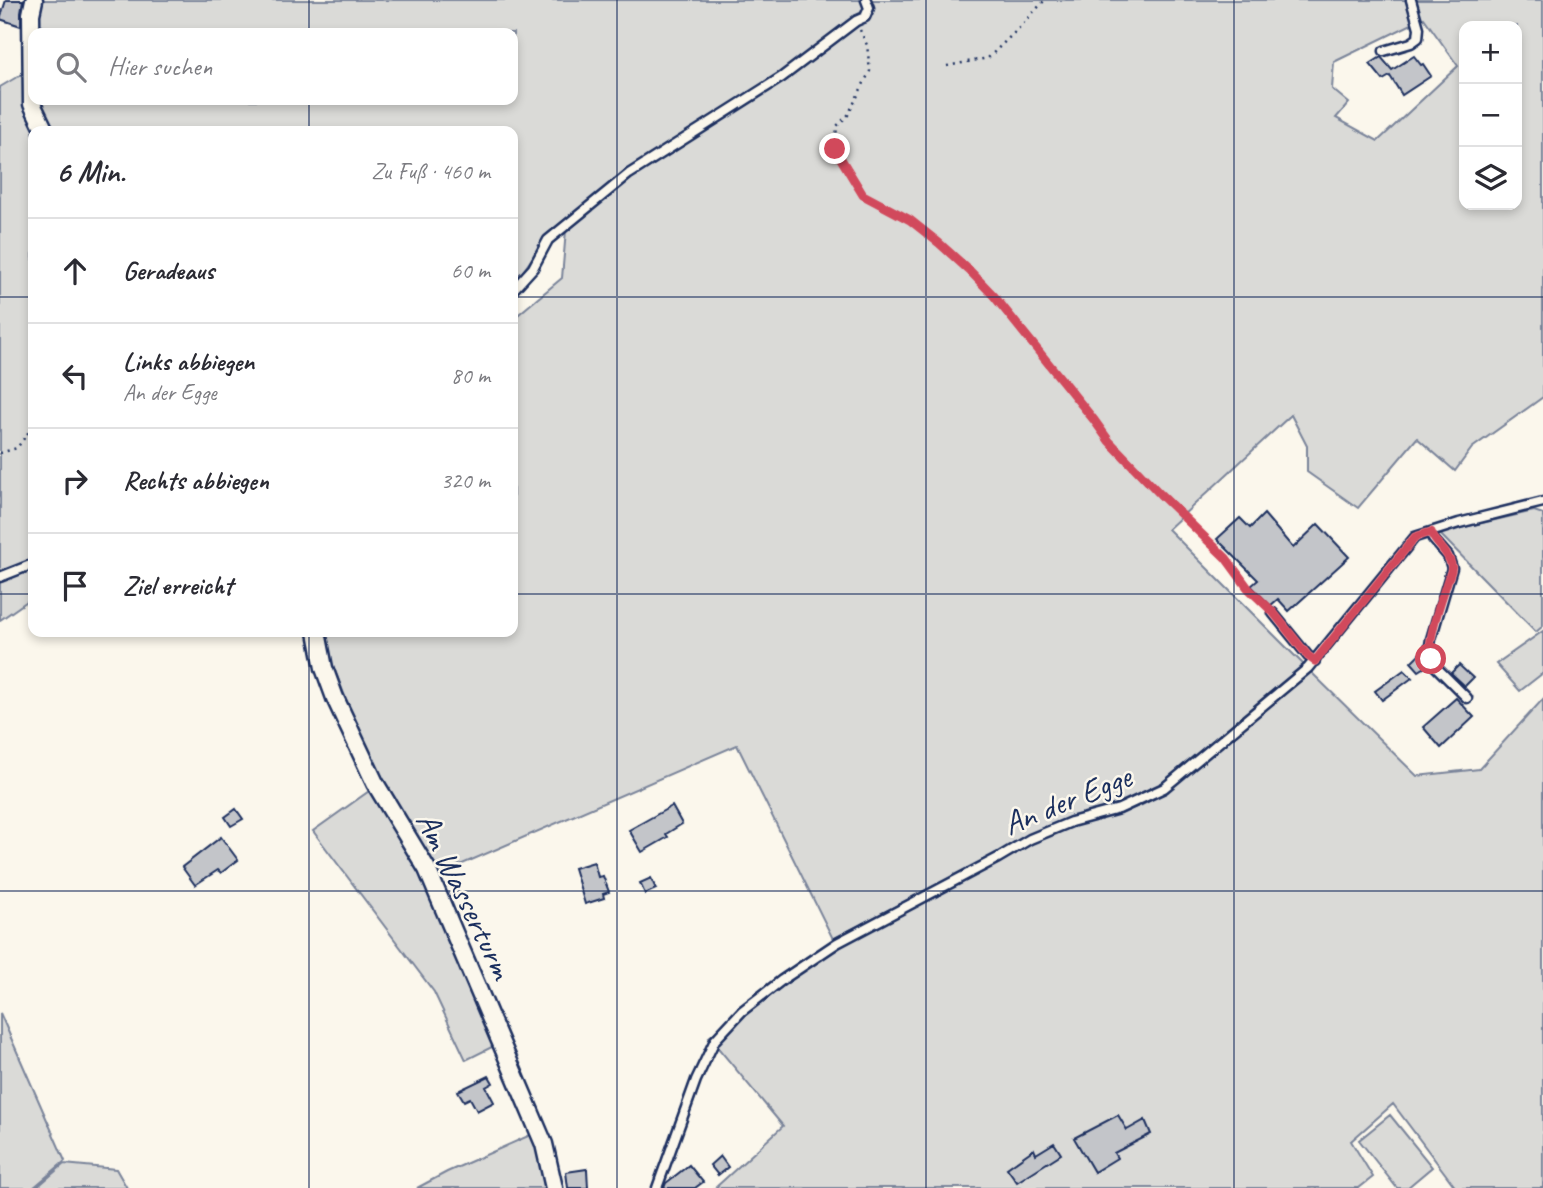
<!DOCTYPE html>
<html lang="de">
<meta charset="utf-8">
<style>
body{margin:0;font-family:Caveat,sans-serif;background:#f2f2f3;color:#2b2b33}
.controls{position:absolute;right:21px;top:21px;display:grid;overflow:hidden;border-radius:14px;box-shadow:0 4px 10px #0003}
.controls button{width:63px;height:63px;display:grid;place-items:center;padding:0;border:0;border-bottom:2px solid #e1e1e2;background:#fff;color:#2b2b33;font:35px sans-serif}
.stop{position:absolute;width:21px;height:21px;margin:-16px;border:5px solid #d1495b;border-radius:50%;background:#fff}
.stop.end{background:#d1495b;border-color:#fff;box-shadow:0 2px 7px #0008}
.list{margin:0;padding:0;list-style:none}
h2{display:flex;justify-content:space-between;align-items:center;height:91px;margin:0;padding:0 28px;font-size:30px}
h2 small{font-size:23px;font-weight:400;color:#7c7c81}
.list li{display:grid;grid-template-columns:46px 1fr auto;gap:21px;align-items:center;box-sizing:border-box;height:105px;padding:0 28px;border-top:2px solid #e1e1e2}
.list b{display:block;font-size:26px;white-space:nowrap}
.list p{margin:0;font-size:23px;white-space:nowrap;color:#7c7c81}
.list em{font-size:23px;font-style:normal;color:#7c7c81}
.icon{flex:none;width:38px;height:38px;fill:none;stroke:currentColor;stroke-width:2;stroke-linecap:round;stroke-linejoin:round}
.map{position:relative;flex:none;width:1543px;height:1188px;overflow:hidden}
.search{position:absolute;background:#fff;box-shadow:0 4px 10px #0003;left:28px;top:28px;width:490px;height:77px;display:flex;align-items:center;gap:18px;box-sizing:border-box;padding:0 24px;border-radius:14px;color:#7c7c81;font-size:26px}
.panel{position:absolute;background:#fff;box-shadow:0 4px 10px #0003;left:28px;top:126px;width:490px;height:511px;border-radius:14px}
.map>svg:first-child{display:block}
.green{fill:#dadad7;stroke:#7a849a;stroke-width:2;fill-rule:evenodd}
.building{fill:#c3c5c9;stroke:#1b2f5e;stroke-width:2}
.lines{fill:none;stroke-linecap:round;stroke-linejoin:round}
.lane-casing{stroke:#1b2f5e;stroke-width:13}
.street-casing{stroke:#1b2f5e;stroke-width:21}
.path{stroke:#1b2f5e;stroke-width:2.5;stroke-dasharray:2 5;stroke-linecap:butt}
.lane{stroke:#fbf7ec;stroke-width:8}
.street{stroke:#fbf7ec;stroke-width:16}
.route{stroke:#d1495b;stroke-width:9}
.grid{fill:none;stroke:#1b2f5e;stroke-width:2;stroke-opacity:0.55}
.labels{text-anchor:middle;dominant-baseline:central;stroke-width:5;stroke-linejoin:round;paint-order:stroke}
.street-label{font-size:33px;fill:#1b2f5e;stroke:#fbf7ec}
</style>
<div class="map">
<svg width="1543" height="1188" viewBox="0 0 1543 1188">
<rect width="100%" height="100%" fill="#fbf7ec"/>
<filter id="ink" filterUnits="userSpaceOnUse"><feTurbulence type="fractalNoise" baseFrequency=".0143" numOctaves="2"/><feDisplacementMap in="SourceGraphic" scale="14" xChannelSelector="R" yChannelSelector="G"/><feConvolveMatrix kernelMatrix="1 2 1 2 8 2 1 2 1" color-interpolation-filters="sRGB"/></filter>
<g filter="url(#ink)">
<path class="green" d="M40,0h1503v397l-71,51 -17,23 -38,-33 -59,70 -51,-36v-26l-16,-31 -123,114 136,136 -92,76 -35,32 -39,25 -70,21 -38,17 -197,103 -96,-194 -300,130 -65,-109 -50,-129 -1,-5h192v-313l49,-41 5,-60c-24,18 -34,43 -54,66v-153h-461l-15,-31h476v-67h-476zM1424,18l34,48 -80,75 -42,-23 13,-15 -17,-14 2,-27zM1464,26h53v179h-53z
M27,71l12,60h-6v466l-33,23v-533z
M1534,511l9,3v112l-7,6 -97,-99z
M1543,631v42l-23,18 -24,-27z
M1310,671l107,105 62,-7 64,-70v489h-87l-63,-84 -42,37 22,36 -14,11h-644l68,-62 -74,-89 127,-90 195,-105 42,-18 43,-10 26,-9 24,-13z
M372,789l48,79 76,177 -30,15 -32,-68 -121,-161z
M0,1013l65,148 -32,27h-33z
M1390,1115l42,52 -25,21h-10l-38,-48z
M535,1133l13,55h-131l30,-16z
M64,1164l52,5 11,19h-91z"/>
<path class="building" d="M6,0h17l-2,12v14l-21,-7z
M1414,56l7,9 2,-1 8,12 -29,19 -12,-19 -7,4 -13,-16 11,-7 11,13z
M1264,514l29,34 25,-24 31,33 -60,54 -11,-12 -8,7 -19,-20 7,-6 -41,-41 23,-21 10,10z
M1419,654l8,12 -8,5 -8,-9z
M1459,665l14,13 -8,8 -14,-13z
M1404,670l8,8 -30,22 -7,-9z
M1456,698l18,19 -33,31 -18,-21z
M672,806l10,18 -16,10 2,3 -26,15 -13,-22z
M236,809l7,10 -12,7 -6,-9z
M221,837l17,23 -17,13 -3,-3 -23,15 -13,-18z
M594,862l4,15 5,-1 6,16 -6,2 1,4 -19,6 -11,-36z
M651,878l5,11 -11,5 -5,-11z
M489,1076l4,7 -7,4 8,15 -17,9 -7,-13 -6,3 -6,-10z
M1118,1115l9,15 18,-10 6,14 -37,19 3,5 -23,14 -20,-34z
M1054,1143l7,11 -44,28 -10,-14 27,-19 2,5z
M720,1156l8,11 -10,8 -8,-10z
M689,1165l14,17 -8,6h-31l2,-5z
M587,1169l1,19h-20l-2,-16z"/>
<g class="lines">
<defs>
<path id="lane" d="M1384,51l27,-8 7,-5 1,-10 -8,-28
M513,290l20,-22 15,-28 81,-66 153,-97 74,-56 9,-4 4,-9 -3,-8
M1431,532l2,7 15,17 4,12 -21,71 -2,13 5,13 33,33
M0,577l33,-13
M1273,613l35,43 7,5
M657,1188l39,-108 19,-40 27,-29 40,-31 55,-37 161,-85 32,-19 41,-17 48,-13 45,-21 144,-120 107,-131 44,-14 84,-21"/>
<path id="street" d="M34,0l-3,14 1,90 13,27
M317,632l7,36 11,30 40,85 52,86 117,275 10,44"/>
</defs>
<use href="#lane" class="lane-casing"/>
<use href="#street" class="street-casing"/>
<path class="path" d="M860,30l7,15 3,26 -22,44 -11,11 -2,23 29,46 46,26 29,22 32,29 67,77 56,71 15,21 50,53 67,64 22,30 17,17
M947,66l41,-8 28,-27 29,-31
M0,453l17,-5 16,-22"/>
<use href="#lane" class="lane"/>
<use href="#street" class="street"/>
</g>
</g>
<g class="lines" filter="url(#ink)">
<path class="route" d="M835,149l28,46 47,25 29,23 32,29 23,24 100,124 15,21 51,53 66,64 22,30 25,24 35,44 7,5 100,-124 16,-5c4,12 17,19 20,32 2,6 -1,10 -3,15 -6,19 -22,62 -17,80"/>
</g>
<path class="grid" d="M309,0v33M617,0v1188M926,0v1188M1234,0v1188M309,100v31M0,297h33M513,297h1030M0,594h33M513,594h1030M309,632v556M0,891h1543"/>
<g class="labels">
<g class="street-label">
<text transform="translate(1067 800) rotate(-22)">An der Egge</text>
<text transform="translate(465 895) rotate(64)">Am Wasserturm</text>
</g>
</g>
</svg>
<div class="controls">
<button>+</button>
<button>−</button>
<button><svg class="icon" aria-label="layers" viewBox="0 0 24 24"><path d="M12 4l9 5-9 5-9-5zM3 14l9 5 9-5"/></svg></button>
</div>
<div class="stop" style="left:1431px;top:659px"></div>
<div class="stop end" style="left:835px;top:149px"></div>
<div class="search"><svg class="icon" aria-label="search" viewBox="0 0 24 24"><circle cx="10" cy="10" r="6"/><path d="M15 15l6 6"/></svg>Hier suchen</div>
<section class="panel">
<h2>6 Min.<small>Zu Fuß · 460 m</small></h2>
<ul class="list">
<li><svg class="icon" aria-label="ahead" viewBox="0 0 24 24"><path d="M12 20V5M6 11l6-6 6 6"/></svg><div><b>Geradeaus</b></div><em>60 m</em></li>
<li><svg class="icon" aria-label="left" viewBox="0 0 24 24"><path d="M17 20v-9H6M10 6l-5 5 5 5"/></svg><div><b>Links abbiegen</b><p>An der Egge</p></div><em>80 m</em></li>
<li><svg class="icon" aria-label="right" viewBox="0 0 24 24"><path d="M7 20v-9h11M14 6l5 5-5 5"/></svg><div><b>Rechts abbiegen</b></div><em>320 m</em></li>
<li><svg class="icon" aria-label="arrive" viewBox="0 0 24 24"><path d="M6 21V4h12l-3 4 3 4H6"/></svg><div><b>Ziel erreicht</b></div></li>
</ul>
</section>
</div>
